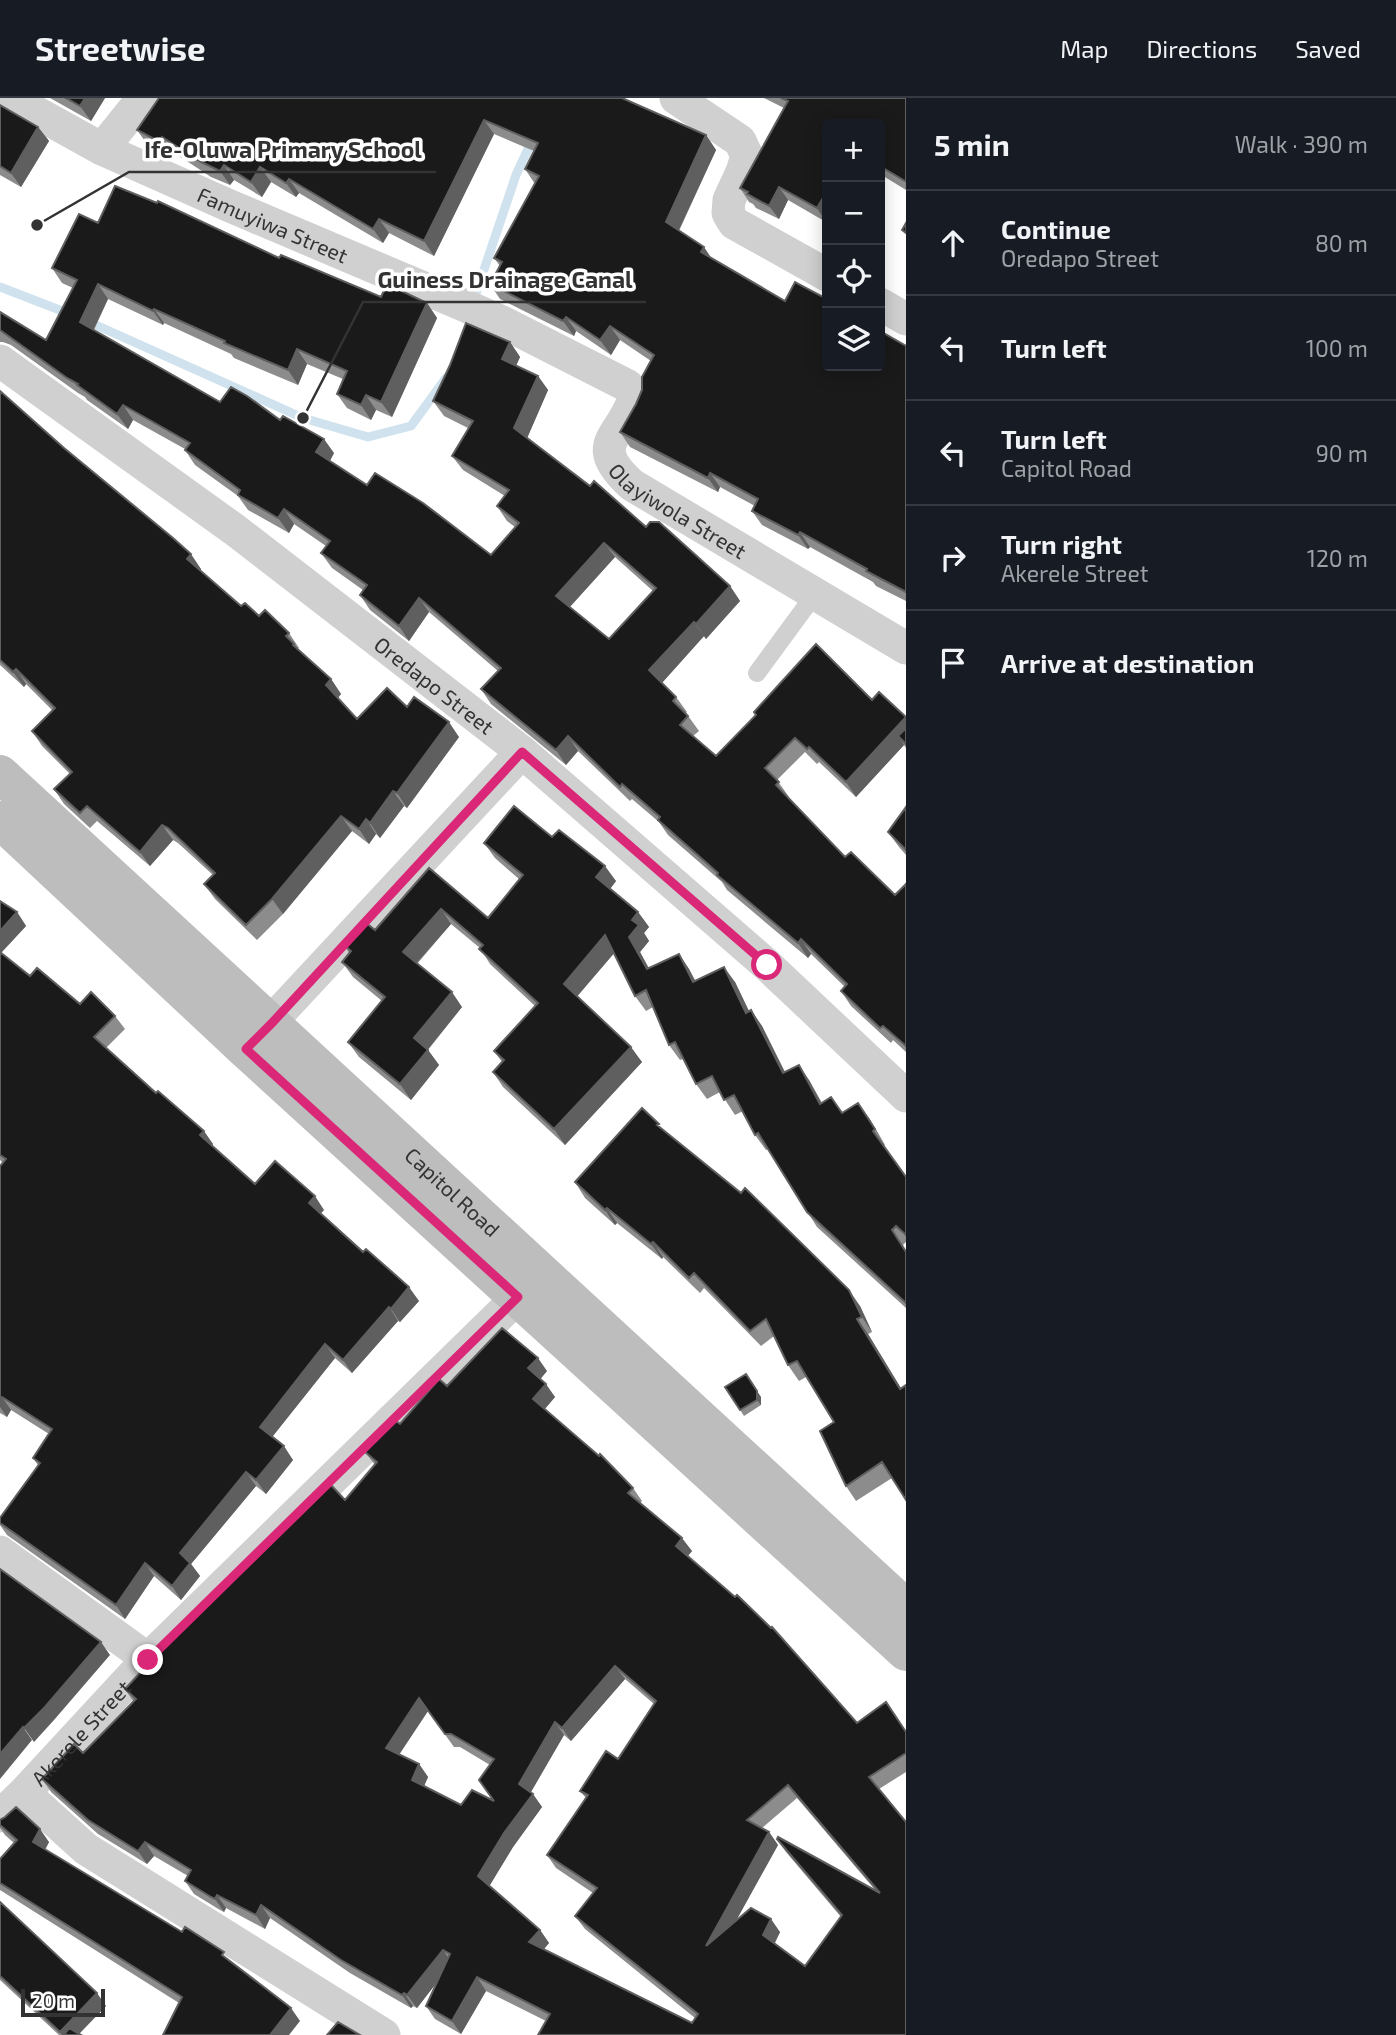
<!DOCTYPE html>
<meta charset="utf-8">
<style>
body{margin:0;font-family:"Exo 2",sans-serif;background:#20242c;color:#f1f3f6}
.controls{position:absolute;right:21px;top:21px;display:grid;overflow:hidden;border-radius:7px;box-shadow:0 4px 18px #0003}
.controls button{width:63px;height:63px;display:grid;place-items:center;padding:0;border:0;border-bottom:2px solid #363941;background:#171b24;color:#f1f3f6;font:35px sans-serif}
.scale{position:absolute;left:21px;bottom:18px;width:84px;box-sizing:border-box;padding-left:7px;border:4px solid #333;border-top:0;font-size:19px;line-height:24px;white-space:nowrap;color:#333;-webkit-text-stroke:5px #fff;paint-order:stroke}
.stop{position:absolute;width:21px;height:21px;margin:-16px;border:5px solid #db2777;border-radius:50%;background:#fff}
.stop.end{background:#db2777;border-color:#fff;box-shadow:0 2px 7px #0008}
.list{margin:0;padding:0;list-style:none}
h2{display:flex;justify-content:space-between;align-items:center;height:91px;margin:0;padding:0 28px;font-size:30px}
h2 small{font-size:23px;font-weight:400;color:#9ea1a6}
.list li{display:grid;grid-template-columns:46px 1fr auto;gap:21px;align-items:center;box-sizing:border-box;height:105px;padding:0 28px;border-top:2px solid #363941}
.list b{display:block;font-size:26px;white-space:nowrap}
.list p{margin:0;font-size:23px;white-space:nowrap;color:#9ea1a6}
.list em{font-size:23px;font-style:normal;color:#9ea1a6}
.icon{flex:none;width:38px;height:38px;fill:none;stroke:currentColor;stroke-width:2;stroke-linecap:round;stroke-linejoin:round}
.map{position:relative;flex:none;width:906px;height:1937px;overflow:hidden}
header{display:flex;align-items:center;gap:42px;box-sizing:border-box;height:98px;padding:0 35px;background:#171b24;border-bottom:2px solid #363941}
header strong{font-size:33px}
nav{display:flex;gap:38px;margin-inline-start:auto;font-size:24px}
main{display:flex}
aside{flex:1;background:#171b24}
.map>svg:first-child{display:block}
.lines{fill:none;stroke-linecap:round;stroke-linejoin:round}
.stream{stroke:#cfe2ee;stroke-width:9}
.service{stroke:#d0d0d0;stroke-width:18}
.minor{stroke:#d0d0d0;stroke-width:33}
.secondary{stroke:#bdbdbd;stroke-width:38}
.wall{fill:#8c8c8c;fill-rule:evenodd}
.shaded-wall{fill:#5f5f5f}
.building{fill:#1a1a1a;stroke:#5f5f5f;stroke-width:2;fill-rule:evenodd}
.route{stroke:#db2777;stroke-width:9}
.labels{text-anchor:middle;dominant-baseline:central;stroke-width:7;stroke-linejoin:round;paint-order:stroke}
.street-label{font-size:21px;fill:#333;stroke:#fff}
.leader{fill:none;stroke:#333;stroke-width:2.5}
.callout-dot{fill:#333;stroke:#fff;stroke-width:2.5}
.callout-label{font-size:23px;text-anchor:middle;font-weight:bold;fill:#333;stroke:#fff;stroke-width:7;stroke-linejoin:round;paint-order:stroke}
</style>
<header>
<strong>Streetwise</strong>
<nav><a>Map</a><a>Directions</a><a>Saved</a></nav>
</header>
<main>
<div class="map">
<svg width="906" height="1937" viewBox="0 0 906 1937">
<rect width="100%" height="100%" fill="#fff"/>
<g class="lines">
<path class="stream" d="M0,189l70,27
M473,204l43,-127 17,-37
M87,223l216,97 65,19 43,-11 35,-48"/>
<path class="service" d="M757,575l58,-79"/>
<g class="minor">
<path id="s1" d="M10,0l92,51 128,57 236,100 38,17 124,63 6,12c-12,40 -48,45 -2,87l274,163"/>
<path d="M676,0l64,43 7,15 -5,16 -13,28 -1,13 6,10 93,52"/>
<path d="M102,51l41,-51"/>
<path d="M880,206l26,15"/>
<path id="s2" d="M0,263l235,169 287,222 245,213 139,131"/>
<path d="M254,942l268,-288"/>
<path d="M0,1454l148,107"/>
<path d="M24,1695l62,56 298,186"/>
<path id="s3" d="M0,1718l24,-23 124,-134 370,-362"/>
</g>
<g class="secondary">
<path id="s4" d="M0,676l906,834"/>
<path d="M0,722l245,229 661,603"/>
</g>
</g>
<path class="wall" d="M50,0h55l-14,23z
M159,0l547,37 10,15 -37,81 32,27 116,108 79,-20v255l-30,-15 -3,-4 -63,-35 -2,2 -46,-24 -10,-14 3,-5 -35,-19 -2,5 -88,-45 -10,-15 16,-28 15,-43 -31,-21 -9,15 -35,-24 -2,5 -74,-37 -10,-15 10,-18 -6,-8 41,-74 -10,-15 9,-18 -40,-17 -60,122 -45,-23 -6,10 -84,-50 -3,4 -25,-15 -9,15 -28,-17 -4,5 -19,-8 -38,-25 -3,5 -23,-13 -10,-14z
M764,0h142v92l-26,-16v-50h-53l-1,98 -38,-22 -9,19 -23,-11 -3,-4 -4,-2 -9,-14 44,-80z
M0,7l38,22 11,14 -28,46 -21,-12z
M98,125l181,35 102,39 46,6 10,15 -45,99 -16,-7 -5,10 -24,-12 -10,-14 6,-15 -36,-15 -9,21 -64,-27 -3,-4 -67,-31 -1,2 -55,-26 -14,31 126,72 60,18 54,33 -4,8 37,24 124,70 24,-28 -8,-6 -10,-15 8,-10 -42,-26 -11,-14 16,-28 -24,-12 -11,-15 77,-59 10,15 -4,9 22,10 10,14 -21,48 63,48 140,100 10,15 -34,38 -2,-3 -42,47 14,14 11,15 -1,1 13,18 -6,5 23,20 40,-41 -2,-3 118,-12 34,17v31l-2,-3 -48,52 -37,-35 -2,2 -12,-12 -28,28 12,17 -1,1 57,59 50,38 11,-11v168l-13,-12 -2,3 -40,-37 -10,-15 4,-4 -34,-33 -3,4 -81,-68 -5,-8 -54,-47 -9,-13 -27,-23 -2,2 -52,-50 -12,14 -75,-61 -10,-15 17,-18 -69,-59 -20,29 -39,-31 -10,-15 3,-5 -31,-22 -11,-15 5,-7 -32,-22 -5,9 -41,-23 -10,-14 -43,-31 -10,-15v-1l-52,-29 -5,9 -41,-29 -2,-3 -7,-4 -67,-48 -8,-3h-3v-30l46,28 27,-52 -11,-5 -10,-15zM615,459l38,34 -44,48 -39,-32z
M0,293l201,178 -1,2 41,35 48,27 10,15 -1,1 33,30 10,15 -3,4 19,21 50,-12 52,30 -52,71 -3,-2 -24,32 -4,-4 -7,10 -17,-13 -69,83 -26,26 -42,-41 -11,-15 9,-9 -35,-32 -5,-3 -23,26 -53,-45 -7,7 -26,-24 -10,-15 16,-15 -28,-28 -10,-15 21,-20 -27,-27 -2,3 -24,-22z
M906,709v48l-7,-8 -11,-15z
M552,739l64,44 -6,8 28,23 11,15 -5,6 5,8 -9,11 9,16 30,-14 10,15 6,11 40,2 14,29 2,-1 11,16 23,46 24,8 13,23 20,10 27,5 16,27 -1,1 22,31v65l-3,3 3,5v58l-89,-81 -49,-78 -2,1 -11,-15 -12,-24 -8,4 -15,-23 -13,7 -11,-15 -13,-25 -3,1 -11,-15 -16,-38 -7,4 -11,-15 -21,-43 -37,43 65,66 -77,83 -62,-58 -10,-15 9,-10 -8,-11 41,-45 -45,-42 -10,-16 -29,-24 -34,40 45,43 -34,43 11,15 -28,35 -52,-43 -11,-15 34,-41 -29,-24 -11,-15 7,-9 -5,-8 31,-15 54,-62 59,50 31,-39 -24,-21 -11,-15z
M0,803l17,11 9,14 -25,27 29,23 50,28 35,12 10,13 -19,19 107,96 -1,2 43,38 69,26 -3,3 98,88 -19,21 -2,-1 -46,52 -17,-15 -63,79 21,23 -27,34 -10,-8 -65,78 9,12 -19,24 -27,-24 -29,43 -118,-84 -7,-10v-7l38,-53 -5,-7 16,-24 -38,-24 -4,7 -7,-4v-247l3,-3 -3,-3z
M664,1033l196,175 12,26 -4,2 33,54 -9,90 -36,23 -10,-15 -12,-64 -28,-45 -7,4 -11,-16 -14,-29 -13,10 -57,-58 -4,5 -37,-36 -1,2 -45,-36 -2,2 -30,-27 -10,-16z
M547,1273l-7,8 15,18 -10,12 88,79 9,13 -2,2 52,48 -4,5 169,167 49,8v41l-27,17 27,246 -360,-14 -60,-30 -25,43 -26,-15 -9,-13 11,-24 -20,26 -4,-2 -2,2 -61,-35 -80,-55 -5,11 -39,-21 -2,4 -4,-2 -26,-16 -9,-13 3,-5 -34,-20 -7,8 -49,-30 -47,-42 -9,-13 41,-26 50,-52 -8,-12 220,-189 30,-35 -10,-13 82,-66zM625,1581l29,25 -36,55 -38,32 6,7 -39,57 9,13 37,25 -18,23 10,13 110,89 -3,5 -148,-74 5,-6 -9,-13 -51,-44 24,-39 29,-40 -11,-15 33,-57 7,6zM428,1613l26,36h6l30,18 4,36 -33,4 -37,-19 4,-9 -9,-13 -20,-10zM797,1700l79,93 -99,-52 9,13 55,65 -36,49 -30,-23 5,-11 -44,-12 42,-75 -9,-13 -7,-4z
M725,1289l36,10v8l-17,11z
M0,1722l49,22 -4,8 186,112 69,59 -121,-18 -179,-113v-31l14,-16 -9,-8 -5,-7z
M0,1804l106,104 -27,28 2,1h-22l-59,-55z"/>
<path class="shaded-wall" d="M85,0h20l-14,23 -11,-15z
M484,22l10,14 -60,122 -10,-15z
M38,29l11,14 -28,46 -10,-14z
M706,37l10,15 -40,86 -10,-14z
M162,39l11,15 -3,5 -10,-15z
M224,67l10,15 -4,5 -10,-14z
M260,69l11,15 -9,15 -11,-15z
M289,81l10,14 -3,4 -10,-14z
M779,89l9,13 -9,19 -10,-13z
M827,93v29l-1,2 -9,-14z
M379,121l10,14 -6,10 -10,-14z
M704,149l10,15 -13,-10z
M98,186l10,15 -18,38 -10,-15z
M427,205l10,15 -45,99 -11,-15z
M154,211l10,14 -1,2 -10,-14z
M566,219l10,14 -2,5 -11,-15z
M610,228l10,14 -9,15 -11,-15z
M510,244l10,15 -8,17 -10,-15z
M297,251l10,15 -9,21 -10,-15z
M538,278l10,14 -23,53 -11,-15z
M366,297l10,15 -5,10 -10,-15z
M123,307l10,15 -5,9 -11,-15z
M324,341l10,14 -7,13 -11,-14z
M710,375l10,14 -2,5 -10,-14z
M284,411l10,15 -5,9 -11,-15z
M800,434l10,15 -2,2 -10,-14z
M604,445l11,14 -49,54 -10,-15z
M191,456l10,15 -4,5 -10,-15z
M730,488l10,15 -34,38 -10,-15z
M419,500l10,14 -20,29 -10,-15z
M694,524l10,14 -44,49 -11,-15z
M16,571l10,15 -2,3 -11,-15z
M331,581l10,15 -5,6 -10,-15z
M906,620v26l-8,-8 6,9 -48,52 -10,-15z
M449,624l10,15 -52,71 -10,-15z
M568,638l10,15 -12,14 -10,-15z
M393,693l11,15 -24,32 -10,-15z
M341,718l11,15 -69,83 -11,-15z
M366,721l10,15 -7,10 -10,-15z
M162,727l11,15 -23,26 -10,-14z
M605,768l11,15 -9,12 -11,-16z
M441,811l10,15 -38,43 -10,-15z
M17,814l9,14 -26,28v-23z
M638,814l11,15 -5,6 5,8 -9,11 17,33 -10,-16 -18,-32 3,-17z
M605,837l11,16 -41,48 -11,-15z
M801,841l10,15 -3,4 -10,-15z
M679,856l10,15 14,28 -10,-15z
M724,869l11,15 22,46 -11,-15z
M452,894l10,15 -38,47 -10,-16z
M751,912l11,16 31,63 -10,-16z
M631,949l11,15 -77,83 -11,-16z
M428,952l11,15 -28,35 -11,-16z
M799,967l10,15 21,39 -10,-15z
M858,1005l11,15 16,27 -10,-16z
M204,1033l9,13 -3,5 -10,-14z
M315,1098l9,14 -6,6 -9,-13z
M607,1110l10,15 -2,2 -10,-15z
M653,1144l10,15 -1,2 -11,-15z
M409,1189l10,14 -19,21 -9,-13z
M849,1192l11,16 12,26 -10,-15z
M389,1209l9,14 -46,52 -9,-13z
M857,1221l11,15 38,63 -6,-8z
M325,1246l10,14 -66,83 -9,-14z
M538,1260l9,13 -9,11 -10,-14z
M746,1276l15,23v8l-4,-5z
M546,1286l9,13 -13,15 -9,-13z
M2,1299l9,13 -4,7 -7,-10v-7z
M284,1348l9,14 -27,34 -10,-14z
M246,1374l10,14 -65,78 9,12 -19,24 -9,-14 8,-33z
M682,1440l10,13 -7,8 -9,-13z
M145,1465l9,13 -29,43 -9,-14z
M101,1544l9,13 -56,65 -20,22 -10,-14z
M615,1568l10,13 -54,62 -9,-13z
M419,1600l9,13 -33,50 -9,-13z
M555,1624l9,13 -36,62 -9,-13z
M23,1629l9,13 -32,39v-25z
M419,1666l9,13 -7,16 -9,-13z
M533,1696l9,13 -29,40 -26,43 -9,-14 26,-43z
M40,1731l9,13 -7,13 -9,-13z
M769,1734l9,13 -63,114 -9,-13z
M145,1744l9,14 -7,8 -9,-13z
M217,1797l9,13 -2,4 -9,-13z
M261,1807l9,13 -5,11 -9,-14z
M771,1821l9,13 -8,16 -9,-13z
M540,1832l9,13 -10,12 -10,-13z
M443,1852l9,13 -35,45 -10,-13z
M477,1879l9,14 -25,43 -9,-13z
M97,1895l9,13 -28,29h-16l-2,-3z
M404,1895l9,13 -2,2 -9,-13z
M291,1910l9,13 -11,14h-19z"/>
<path class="building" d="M66,0h19l-5,8z
M159,0h463l84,37 -40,87 38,25 -3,5 84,49 10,-19 32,17v67h53v-35l26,15v246l-40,-21 1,-2 -67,-37 -2,3 -46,-24 6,-12 -48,-26 -2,5 -88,-46 16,-28 6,-14v-13l12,-22 -44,-29 -10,14 -34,-23 -3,4 -73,-37 12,-22 -8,-4 45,-82 -14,-7 13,-26 -54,-23 -60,121 -45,-22 -6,10 -84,-50 -3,4 -26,-16 -9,15 -27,-17 -4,6 -19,-9 -39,-25 -2,5 -23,-12z
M781,0h125v82l-1,1 -25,-15v-42h-53v67l-10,17 -38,-21 -10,19 -22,-12 1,-2 -8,-4 48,-87z
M0,7l38,22 -27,46 -11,-7z
M115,88l42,17 1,-2 121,57 2,-3 100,42 6,-13 40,19 -46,99 -15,-7 -5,10 -24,-11 10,-23 -50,-22 -9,21 -64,-27 1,-2 -71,-32 -1,2 -55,-27 -18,38 140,80 11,-15 16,9 33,24 3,-4 41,23 -8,13 51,33 8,-12 48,30 68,52 28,-32 -22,-17 12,-16 -57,-34 21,-35 -40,-20 17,-36 16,-42 44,19 -8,17 36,17 -24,52 76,58 4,-5 52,46 4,-5h9l71,64 -34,38 -2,-2 -45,48 27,27 -3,4 15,15 -8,9 36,31 40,-41 -2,-3 62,-68 56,56 7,-8 27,25 -60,65 -37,-35 -2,2 -12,-11 -30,30 14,14 -3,3 69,72 6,-5 44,43 11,-11v162l-23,-20 -3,2 -39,-37 6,-7 -46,-45 -3,4 -81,-68 1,-2 -60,-53 2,-3 -38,-33 -2,3 -52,-51 -12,14 -75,-61 20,-21 -82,-70 -20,28 -39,-31 7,-10 -46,-32 9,-12 -46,-32 -6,9 -40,-23 2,-5 -55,-40 5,-7 -67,-38 -6,9 -40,-29 1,-1 -11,-6 -67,-48v-18l46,28 31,-60 -25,-12 27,-54 19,9zM604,445l52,45 -47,51 -53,-43z
M906,125v10l-4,-3z
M0,293l64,57 109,90 18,16 -4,5 54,47 4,-3 14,13 6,-6 24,23 -3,3 8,8 -1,1 38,34 -5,6 31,34 30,-31 20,19 7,-10 35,25 -52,71 -4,-2 -23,32 -4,-4 -7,10 -18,-13 -69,83 -26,26 -42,-41 11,-11 -47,-45 -6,-3 -22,27 -53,-46 -7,7 -26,-24 18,-17 -40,-41 23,-23 -39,-39 -3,3 -13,-12z
M906,630v16l-8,-8z
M514,708l38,31 7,-7 46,36 -9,11 42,35 -6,8 7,5 -10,12 18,32 32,-15 14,28 31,-15 22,46 5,-3 32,63 16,-8 21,39 11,-7 11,16 16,-10 17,26 -2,2 33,46v58l-10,-9 -4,4 14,22v51l-99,-91 -49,-79 -3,2 -21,-40 -10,5 -12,-24 -16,8 -21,-42 -6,3 -23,-55 -11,6 -30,-61 -41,49 67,63 -77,82 -61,-57 11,-12 -10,-9 44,-48 -59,-54 4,-4 -42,-36 -38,43 49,40 -38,46 14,12 -28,34 -52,-42 37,-45 -43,-35 9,-11 -7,-6 21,-23 10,8 54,-62 59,50 35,-43 -39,-32z
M906,709v43l-18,-18z
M0,803l17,11 -17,19z
M0,854l30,24 7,-8 43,36 11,-12 24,24 -21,21 62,56 2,-2 46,40 -4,4 55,49 20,-23 40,35 -6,7 54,49 3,-3 43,38 -18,22 -2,-2 -46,53 -18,-16 -65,83 24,19 -28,34 -10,-8 -66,81 10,10 -18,23 -27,-23 -29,42 -116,-82v-5l40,-55 -7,-5 19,-29 -50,-32 -2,3v-234l6,-7 -6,-4z
M642,1010l17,16 -2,1 84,68 4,-5 104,102 13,27 -5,2 43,70 6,-4v115l-24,-38 -36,24 -26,-55 14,-9 -37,-61 -9,4 -22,-46 -16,12 -56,-58 -5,5 -36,-36 -2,2 -44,-36 -2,2 -30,-28z
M502,1230l36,30 -10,10 18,16 -13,15 66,57 1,-2 33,34 -5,5 54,45 -6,8 59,51 2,-2 34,33 1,-1 85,96 29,-21 20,30v21l-37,24 37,45v213h-368l12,-21 -73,-37 -25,44 -26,-15 24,-52 -7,-4 -36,45 -3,-2 -2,2 -61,-35 -80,-55 -5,10 -39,-20 -2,4 -4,-2 -26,-16 6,-11 -46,-28 -7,9 -50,-31 -46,-41 32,-35 9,9 53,-54 -11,-10 28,-30 178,-174 14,15 32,-38 -12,-10 31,-31 4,3 39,-45 8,7zM615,1568l41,35 -38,58 -12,-8 -26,40 8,4 -41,60 50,33 -22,28 123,98 -6,9 -163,-81 11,-12 -62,-54 26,-43 29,-39 -14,-10 36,-62 7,6zM419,1600l26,36h6l43,25 -15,21 15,21 -22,-11 -11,15 -49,-25 7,-16 -33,-16zM788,1687l92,108 -102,-56 -1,2 65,76 -37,51 -42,-31 8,-16 -20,-11 -45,38 63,-114 -22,-12z
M746,1276l11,17v9l-17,10 -15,-23z
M0,1471l101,73 -56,65 -21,21 -1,-1 -23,27z
M16,1709l24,22 -7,13 149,90 3,-5 39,25 -2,3 69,53 -21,27h-107l19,-38 -182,-114v-24l17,-19 -17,-15v-5l5,-3z
M0,1804l97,91 -37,39 -60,-56z
M338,1924l22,13h-33z
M69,1930l12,7h-17z"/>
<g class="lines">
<path class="route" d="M148,1562l370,-363 -272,-248 26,-26 250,-271 245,213"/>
</g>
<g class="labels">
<g class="street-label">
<text stroke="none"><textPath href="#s1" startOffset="292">Famuyiwa Street</textPath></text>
<text stroke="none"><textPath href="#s1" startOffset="849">Olayiwola Street</textPath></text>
<text stroke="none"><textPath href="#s2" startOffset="542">Oredapo Street</textPath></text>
<text stroke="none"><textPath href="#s4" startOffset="616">Capitol Road</textPath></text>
<text stroke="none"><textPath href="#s3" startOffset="116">Akerele Street</textPath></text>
</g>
</g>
<path class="leader" d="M37 127L129 74H436M303 320L363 204H646"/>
<g class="callout-dot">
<circle cx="37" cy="127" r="7"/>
<circle cx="303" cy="320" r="7"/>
</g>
<g class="callout-label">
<text x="283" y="60">Ife-Oluwa Primary School</text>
<text x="505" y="190">Guiness Drainage Canal</text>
</g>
</svg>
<div class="controls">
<button>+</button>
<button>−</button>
<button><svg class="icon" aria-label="locate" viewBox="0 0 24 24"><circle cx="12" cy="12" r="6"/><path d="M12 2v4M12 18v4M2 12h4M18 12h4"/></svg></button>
<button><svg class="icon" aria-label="layers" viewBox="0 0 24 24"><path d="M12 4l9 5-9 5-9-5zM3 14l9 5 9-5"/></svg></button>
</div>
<div class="scale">20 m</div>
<div class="stop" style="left:767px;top:867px"></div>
<div class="stop end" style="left:148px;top:1562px"></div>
</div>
<aside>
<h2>5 min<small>Walk · 390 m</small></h2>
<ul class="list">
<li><svg class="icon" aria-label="ahead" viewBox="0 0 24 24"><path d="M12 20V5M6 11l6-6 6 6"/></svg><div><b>Continue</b><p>Oredapo Street</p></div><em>80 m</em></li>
<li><svg class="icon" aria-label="left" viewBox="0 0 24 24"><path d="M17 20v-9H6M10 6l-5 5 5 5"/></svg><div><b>Turn left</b></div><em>100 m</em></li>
<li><svg class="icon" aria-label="left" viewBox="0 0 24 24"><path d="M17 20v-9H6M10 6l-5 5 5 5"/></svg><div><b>Turn left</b><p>Capitol Road</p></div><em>90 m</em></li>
<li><svg class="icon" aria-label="right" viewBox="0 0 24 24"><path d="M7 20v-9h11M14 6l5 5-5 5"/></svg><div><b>Turn right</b><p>Akerele Street</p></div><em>120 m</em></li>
<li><svg class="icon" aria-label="arrive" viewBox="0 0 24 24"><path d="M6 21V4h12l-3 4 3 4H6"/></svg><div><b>Arrive at destination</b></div></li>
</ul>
</aside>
</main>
